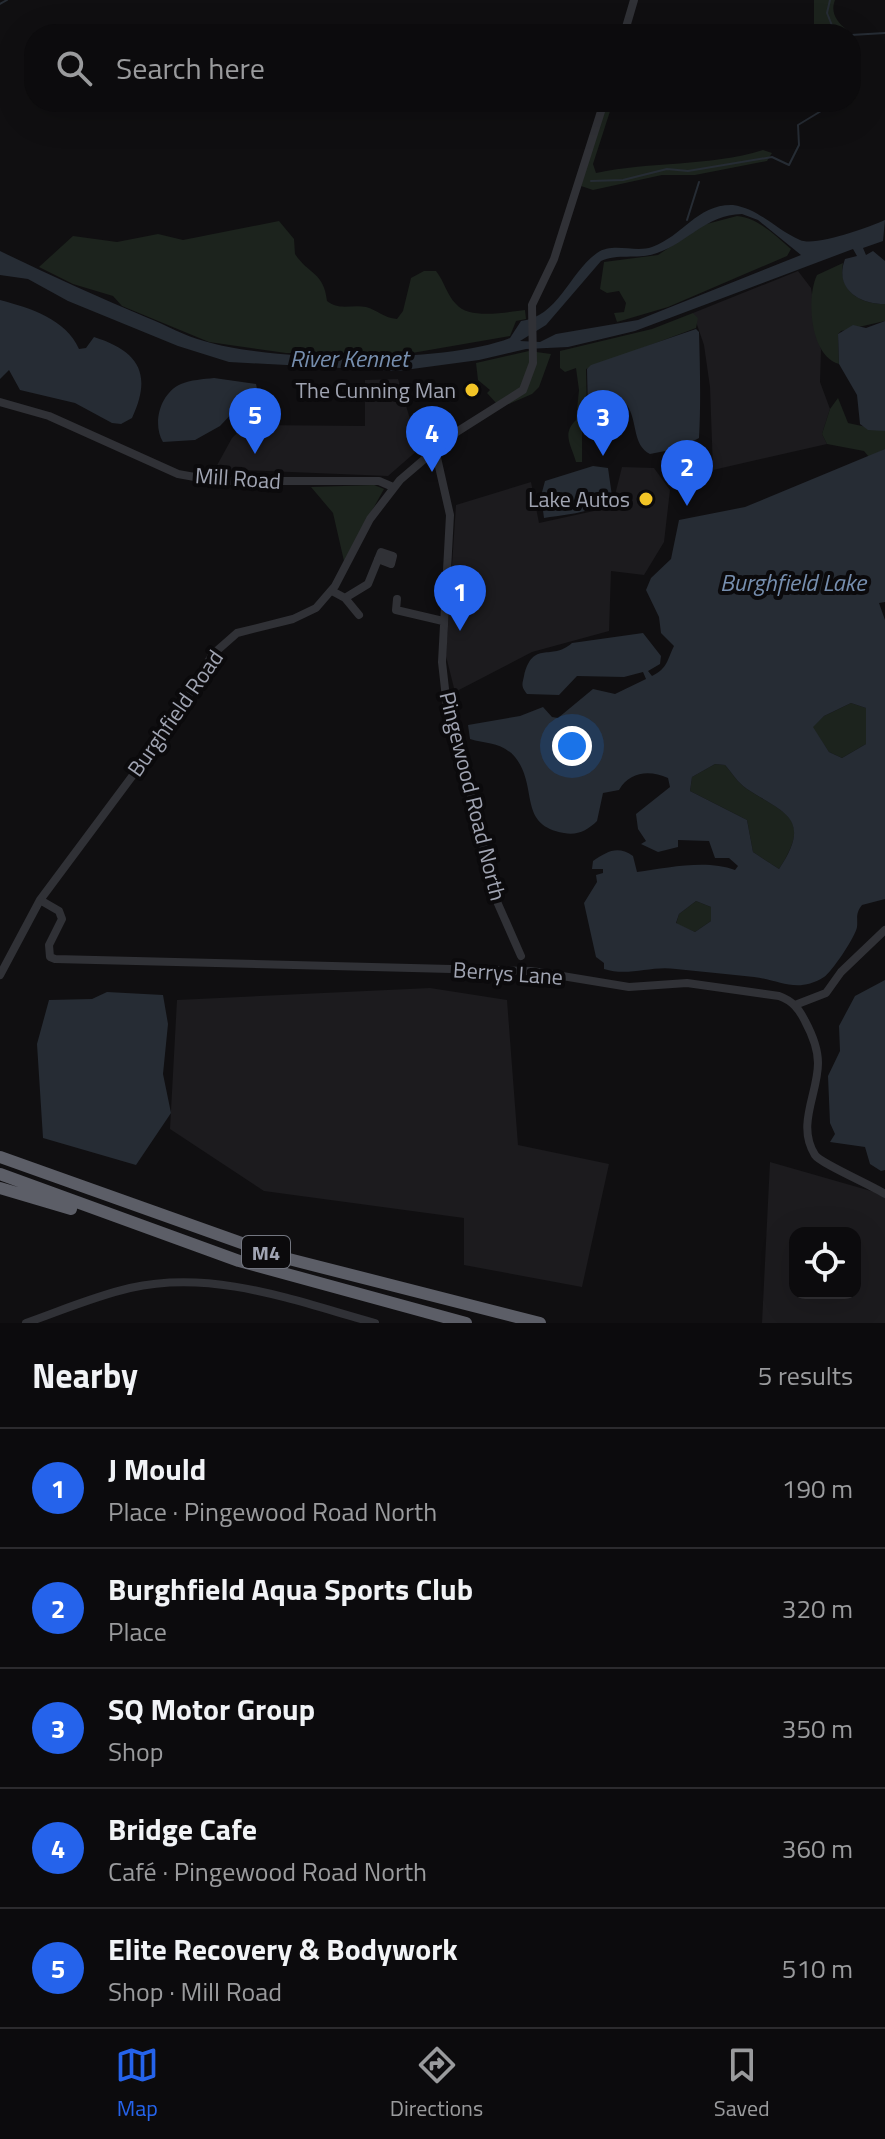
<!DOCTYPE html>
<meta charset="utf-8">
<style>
body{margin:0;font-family:"Titillium Web",sans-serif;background:#151416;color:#f1f3f6}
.controls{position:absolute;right:24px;bottom:24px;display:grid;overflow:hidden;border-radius:16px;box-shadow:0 8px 32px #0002}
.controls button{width:72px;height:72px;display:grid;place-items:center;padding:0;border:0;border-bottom:2px solid #2c2b2e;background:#0c0b0d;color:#f1f3f6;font:40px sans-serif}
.you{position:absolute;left:572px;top:746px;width:28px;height:28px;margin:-20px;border:6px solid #fff;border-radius:50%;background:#1a73e8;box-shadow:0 0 0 12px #1a73e833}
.badge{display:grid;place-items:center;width:52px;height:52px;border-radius:50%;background:#2563eb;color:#fff;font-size:26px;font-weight:700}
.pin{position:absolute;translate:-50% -66px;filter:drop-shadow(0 2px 4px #0008)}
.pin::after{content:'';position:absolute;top:42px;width:28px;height:24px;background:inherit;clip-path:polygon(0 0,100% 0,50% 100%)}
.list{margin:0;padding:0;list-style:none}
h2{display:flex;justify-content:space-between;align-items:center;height:104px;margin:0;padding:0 32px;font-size:34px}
h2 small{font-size:26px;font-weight:400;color:#9a9b9d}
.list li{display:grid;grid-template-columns:52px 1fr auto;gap:24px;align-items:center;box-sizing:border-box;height:120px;padding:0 32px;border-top:2px solid #2c2b2e}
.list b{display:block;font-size:30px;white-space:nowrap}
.list p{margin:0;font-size:26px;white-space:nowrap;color:#9a9b9d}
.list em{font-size:26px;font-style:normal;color:#9a9b9d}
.icon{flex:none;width:44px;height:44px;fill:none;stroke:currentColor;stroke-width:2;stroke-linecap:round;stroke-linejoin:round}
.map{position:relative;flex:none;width:885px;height:1323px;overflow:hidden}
.search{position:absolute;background:#0c0b0d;box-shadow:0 8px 32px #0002;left:24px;right:24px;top:24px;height:88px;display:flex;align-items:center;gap:20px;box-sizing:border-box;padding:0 28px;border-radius:32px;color:#9a9b9d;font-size:30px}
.sheet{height:704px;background:#0c0b0d}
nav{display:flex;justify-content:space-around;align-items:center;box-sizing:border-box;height:112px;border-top:2px solid #2c2b2e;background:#0c0b0d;font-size:22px;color:#9a9b9d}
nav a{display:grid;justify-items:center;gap:4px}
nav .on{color:#2563eb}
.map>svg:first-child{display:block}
.built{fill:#1c1b1e;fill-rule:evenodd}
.green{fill:#1c231d}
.water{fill:#262c34;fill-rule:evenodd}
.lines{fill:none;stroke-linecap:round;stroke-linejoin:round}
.stream{stroke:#262c34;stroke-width:2}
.minor{stroke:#303136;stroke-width:8}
.highway{stroke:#5c5e67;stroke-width:12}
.poi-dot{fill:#f2c426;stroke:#0b0a0c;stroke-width:3}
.labels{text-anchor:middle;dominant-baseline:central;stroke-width:8;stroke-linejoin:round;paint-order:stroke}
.shield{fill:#0b0a0c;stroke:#737680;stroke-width:2}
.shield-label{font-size:20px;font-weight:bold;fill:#a0a4b2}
.poi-label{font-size:22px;fill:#a0a4b2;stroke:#0b0a0c;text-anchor:end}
.street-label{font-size:22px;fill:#a0a4b2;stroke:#0b0a0c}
.water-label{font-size:24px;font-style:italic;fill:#768eae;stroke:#0b0a0c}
</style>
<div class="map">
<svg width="885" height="1323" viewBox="0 0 885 1323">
<rect width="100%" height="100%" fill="#100f11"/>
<path class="built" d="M798,271l13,17 10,62 -1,32 10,27 -8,25 5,10 -114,26 -3,-83 -6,-42 -11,-32z
M398,379l21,70 -31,27 -173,-7 17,-31 13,-13 120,1v-46z
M622,467l32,1 16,22 -6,52 -20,33 -33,-4 -2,60 -77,21 -77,40 -9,-36 10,-151 75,-23 8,41 73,-16z
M430,988l77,12 11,145 91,19 -27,123 -118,-22v-47l-200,-27 -94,-62 7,-129z
M770,1162l115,33v128h-123zM795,1233h60v60h-60z"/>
<path class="green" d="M814,0h21c-5,13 2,22 12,30l-1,4h-74l42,-10z
M606,102h7l-20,62 3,9c55,-12 112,-6 167,-23l9,3 -5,8 -72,14h-33l-69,15 -12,-4z
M737,216c21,2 38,19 54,33l-4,7 -119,51 -51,15 -3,-9 10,-1 2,-9 -7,-12 -12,2 -7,-4 4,-27 54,-7 45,-30z
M279,221l15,18 1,15c14,21 29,18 32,47 12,10 25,3 39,6 11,3 18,11 31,12l6,-8 8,-33 13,-7h12c8,10 11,24 20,33 13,16 51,8 69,6l1,9 -10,2 -6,15 -98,17h-126l-77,-11 -87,-36 -9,-10 -40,-12 -34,-17 34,-31 44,6 41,-8 25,6z
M843,263c-5,28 17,41 42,41v17l-44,10 -3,3 1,30c-29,-8 -33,-66 -22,-89z
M693,313l5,5 -2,10 -110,41 1,42 5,4 14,1 5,-7 10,-4 -6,18 -33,1v38h-6c-4,-16 -15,-28 0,-42l3,-30 -3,-22 -11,4 -5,-4v-17l92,-22z
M529,351l22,3 -12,33 -7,7 -23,10h-12l-10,-11 3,-3 -12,-10 -2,-17z
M838,398l10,25 37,8v18l-16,8 -5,-6 -37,-7 -5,-10 8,-25z
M374,485l10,4 -40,72 -11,-48 -22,-26z
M851,703l15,5v36l-24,14 -13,-6 -17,-25 12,-11z
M715,764l10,1c7,8 13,18 22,24 38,25 66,28 32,80l-26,-17 -6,-32 -57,-29 2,-14z
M696,901l15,6v14l-16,11 -19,-8 3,-10z"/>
<path class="water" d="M733,205c27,4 43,25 67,35 15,7 69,-13 85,-20l-2,21 -20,7 3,7 7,-4 12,10v43c-27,0 -51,-16 -40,-45l12,-3 -4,-7 -218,82 -67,16 -42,2 -47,11 -82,11 -168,-9 -51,-16 -110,-45 -40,-22 -28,-4v-24c49,24 98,46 148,67 18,7 36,18 56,23 68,21 240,23 306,-3l11,-17c37,-4 48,-48 76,-68 16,-11 38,0 55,-6 31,-11 45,-43 81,-42zM742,214l16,6 43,35 -163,65 -82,14 -16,8 -20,-1 26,-16 55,-64c17,-8 38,-1 56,-8 32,-11 48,-38 85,-39z
M0,300c30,8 66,19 79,49l7,-1 8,-11c44,14 59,36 38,81l-11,6 -9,-1 -37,-20 -55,-13 -11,-20 -9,9z
M885,321v110l-17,-1 -8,-6 -3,-29 -18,-31 -1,-30 15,-9 13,3z
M696,329l3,3c1,36 2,70 0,106l-19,10 -30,6c-18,-9 -12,-32 -23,-49l-16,3 -5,7h-14l-4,-4 -1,-42 4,-4z
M214,378l42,6 3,14 -8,8 -13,1 -18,19 -25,14 -32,2c-11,-18 -3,-49 18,-58 9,-4 23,-5 33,-6z
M885,449v153l-6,1 6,17v279l-23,6c-7,9 -4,13 -5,22 -1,9 -26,46 -33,50 -27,17 -44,3 -70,0 -25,-3 -52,-5 -78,-8 -25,-4 -47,8 -72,0v-6l-8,-6 -12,-54 13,-21 -1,-7 7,-2v-4h-11l1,-8c14,-9 24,-16 40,-5l4,16c30,-4 69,-13 98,-2l3,-4 -9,-8h-14l-6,-17 -31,-1v7l-20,5 -17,-8 5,-3 -8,-12 -2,-15 34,-27 -2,-9c-18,-8 -38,-7 -49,12l-16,3 -6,28c-9,9 -20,15 -33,12 -47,-8 -25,-46 -49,-76 -13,-15 -29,-13 -45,-18l-2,-14 52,-9 23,-9 9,10 6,1 35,-29 22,5 31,-15 -3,-7 -19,5 -47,-1 -18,19 -32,-1c-6,-8 -5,-9 -3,-18 9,-37 27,-14 48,-33l71,-10 18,23 -1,8 -12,7 4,5c16,-8 15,-16 22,-30l-13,-13 -2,-16 -13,-27 5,-12 20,-19 8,-39 66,-13zM851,703l15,5v36l-24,14 -13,-6 -16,-25 11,-11zM715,764l10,1c7,8 13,18 22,24 37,24 66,29 32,80l-26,-17 -6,-32 -57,-29 2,-14zM696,901l15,6v14l-16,11 -19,-9 3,-9z
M593,466l15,2 4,28c-17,18 -45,18 -68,22l-3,-22 4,-15z
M885,980v190l-4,1 -11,-7 -5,-17 -35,-5 5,-8 -5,-11 -2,-47 12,-25 -1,-25 16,-30z
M107,992l56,3 5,29 -5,50 8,39 -35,52 -93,-27 -6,-94 12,-44 43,-1z"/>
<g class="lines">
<path class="stream" d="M830,0l-3,13 8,20
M0,4l7,-4
M804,34h36
M851,35l34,-2
M591,181l32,-1 44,-11 21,2 84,-14 17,8 10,-20 -1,-20 28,-17 -4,-6
M687,220l12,-38"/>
<path class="minor" d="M624,34l10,-34
M0,402l49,14 129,58 39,7h162l14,6
M435,449l15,66 -8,147 5,45 34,126 10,55 30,68
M332,591l13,7 14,17
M345,598l23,-14 13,-32 12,4 -2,8 -13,-5
M397,599l-1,11 47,11
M40,900l19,11 3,8 -13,26 1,12 5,2 477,12 97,16 58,-4 92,13c14,5 20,13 26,25 7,13 13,28 13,42 0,31 -22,62 -3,92 5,8 56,30 70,39
M0,975l40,-75 137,-184 35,-61 25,-22 56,-14 23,-11 19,-22 35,-67 30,-39 55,-47 68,-43 10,-27 -1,-58 22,-46 50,-157
M795,1005l31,-12 15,-21 44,-42
M26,1323c34,-12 69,-27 104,-35 84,-19 165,13 245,35"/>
<path class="highway" d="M0,1157l281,100 259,66
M0,1174l239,87 227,62
M0,1188l71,21"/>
</g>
<g class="poi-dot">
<circle cx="472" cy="390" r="8"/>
<circle cx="646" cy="499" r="8"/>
</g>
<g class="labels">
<rect class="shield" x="242" y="1236" width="48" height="32" rx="6"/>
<g class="shield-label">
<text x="266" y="1252">M4</text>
</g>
<g class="poi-label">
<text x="456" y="390">The Cunning Man</text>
<text x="630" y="499">Lake Autos</text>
</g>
<g class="street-label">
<text transform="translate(238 478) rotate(4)">Mill Road</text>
<text transform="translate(175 713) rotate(-55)">Burghfield Road</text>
<text transform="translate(473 796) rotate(76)">Pingewood Road North</text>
<text transform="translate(508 973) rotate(4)">Berrys Lane</text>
</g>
<g class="water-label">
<text x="349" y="358">River Kennet</text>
<text x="793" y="582">Burghfield Lake</text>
</g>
</g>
</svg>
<div class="controls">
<button><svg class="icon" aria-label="locate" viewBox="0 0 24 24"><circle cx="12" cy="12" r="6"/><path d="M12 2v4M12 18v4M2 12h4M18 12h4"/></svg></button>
</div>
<div class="you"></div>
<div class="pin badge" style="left:460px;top:631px">1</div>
<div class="pin badge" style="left:687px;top:506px">2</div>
<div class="pin badge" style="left:603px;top:456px">3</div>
<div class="pin badge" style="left:432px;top:472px">4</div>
<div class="pin badge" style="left:255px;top:454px">5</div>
<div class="search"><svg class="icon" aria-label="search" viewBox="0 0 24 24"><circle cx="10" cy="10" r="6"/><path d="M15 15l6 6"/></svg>Search here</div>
</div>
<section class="sheet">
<h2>Nearby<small>5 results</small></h2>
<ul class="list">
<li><span class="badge">1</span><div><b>J Mould</b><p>Place · Pingewood Road North</p></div><em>190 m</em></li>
<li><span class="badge">2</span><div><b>Burghfield Aqua Sports Club</b><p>Place</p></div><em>320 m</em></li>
<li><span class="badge">3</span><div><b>SQ Motor Group</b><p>Shop</p></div><em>350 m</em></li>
<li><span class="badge">4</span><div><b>Bridge Cafe</b><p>Café · Pingewood Road North</p></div><em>360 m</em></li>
<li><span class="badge">5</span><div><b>Elite Recovery &amp; Bodywork</b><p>Shop · Mill Road</p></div><em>510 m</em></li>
</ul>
</section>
<nav>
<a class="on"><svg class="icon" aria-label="map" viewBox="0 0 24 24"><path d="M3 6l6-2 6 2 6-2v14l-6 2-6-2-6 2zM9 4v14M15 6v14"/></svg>Map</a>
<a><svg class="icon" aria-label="directions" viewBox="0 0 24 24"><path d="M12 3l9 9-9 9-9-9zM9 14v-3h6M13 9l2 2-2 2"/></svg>Directions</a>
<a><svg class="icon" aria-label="saved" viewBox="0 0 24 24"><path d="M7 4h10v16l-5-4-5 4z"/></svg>Saved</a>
</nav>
